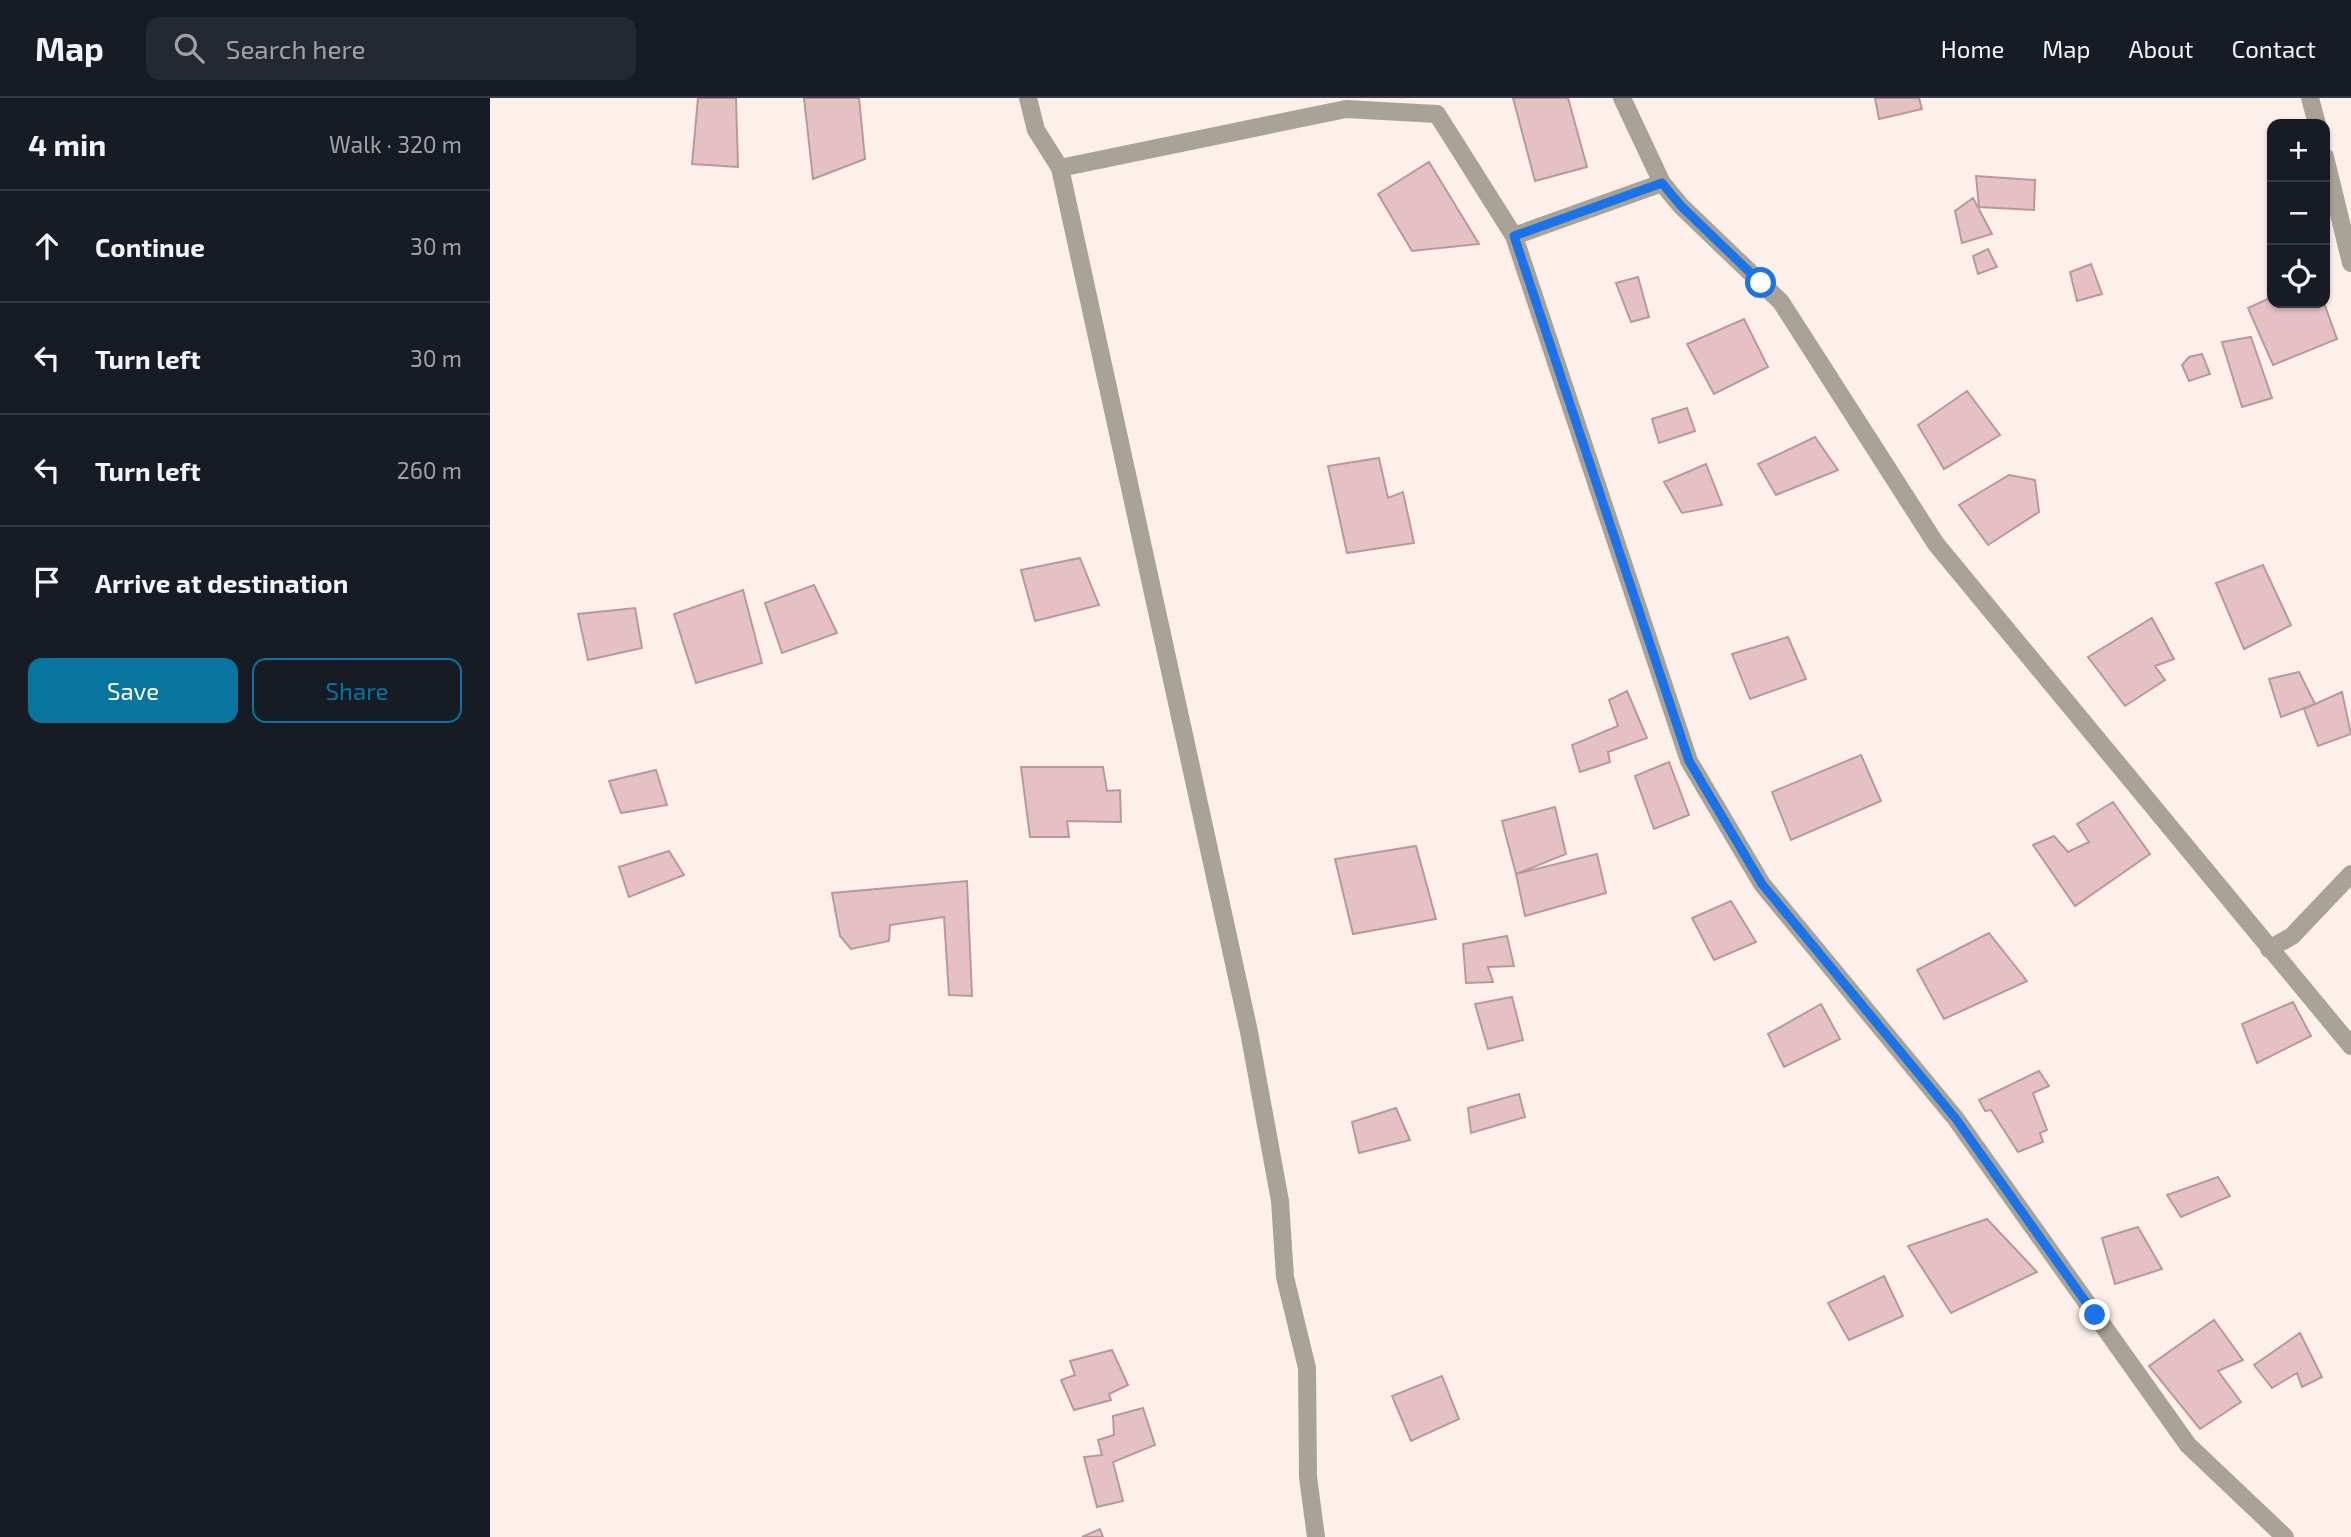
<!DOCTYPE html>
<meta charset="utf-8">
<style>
body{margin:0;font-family:"Exo 2",sans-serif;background:#242831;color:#f1f3f6}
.controls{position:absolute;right:21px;top:21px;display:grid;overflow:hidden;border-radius:14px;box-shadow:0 2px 5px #0004}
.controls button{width:63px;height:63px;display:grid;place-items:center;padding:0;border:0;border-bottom:2px solid #363941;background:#171b24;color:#f1f3f6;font:35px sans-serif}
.stop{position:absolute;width:21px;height:21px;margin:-16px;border:5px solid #1a73e8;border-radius:50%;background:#fff}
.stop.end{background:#1a73e8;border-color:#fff;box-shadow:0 2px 7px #0008}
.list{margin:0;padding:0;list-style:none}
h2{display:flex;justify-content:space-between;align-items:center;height:91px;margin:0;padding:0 28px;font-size:30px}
h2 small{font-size:23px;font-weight:400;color:#9ea1a6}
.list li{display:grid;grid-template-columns:46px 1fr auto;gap:21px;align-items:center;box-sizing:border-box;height:112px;padding:0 28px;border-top:2px solid #363941}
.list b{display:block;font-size:26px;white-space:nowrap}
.list em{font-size:23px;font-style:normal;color:#9ea1a6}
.actions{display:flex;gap:14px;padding:21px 28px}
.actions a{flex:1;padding:16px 0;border:2px solid #0775a0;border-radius:14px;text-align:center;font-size:24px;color:#0775a0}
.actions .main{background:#0775a0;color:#fff}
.icon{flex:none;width:38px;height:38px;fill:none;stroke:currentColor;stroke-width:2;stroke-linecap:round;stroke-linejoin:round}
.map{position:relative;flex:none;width:1861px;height:1439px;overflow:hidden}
header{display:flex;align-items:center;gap:42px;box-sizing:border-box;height:98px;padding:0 35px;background:#171b24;border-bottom:2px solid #363941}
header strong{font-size:33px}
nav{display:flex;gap:38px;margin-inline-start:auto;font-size:24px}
.search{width:490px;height:63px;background:#242831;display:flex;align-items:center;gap:18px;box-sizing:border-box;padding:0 24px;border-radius:14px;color:#9ea1a6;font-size:26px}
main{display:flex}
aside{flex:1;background:#171b24}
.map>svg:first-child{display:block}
.building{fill:#e5c1c6;stroke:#b9989c;stroke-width:2}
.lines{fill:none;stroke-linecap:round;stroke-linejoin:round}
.street{stroke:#a9a296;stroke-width:18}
.route{stroke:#1a73e8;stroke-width:9}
</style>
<header>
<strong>Map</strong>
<div class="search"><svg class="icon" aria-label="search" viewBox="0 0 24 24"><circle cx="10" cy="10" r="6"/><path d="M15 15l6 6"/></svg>Search here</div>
<nav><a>Home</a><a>Map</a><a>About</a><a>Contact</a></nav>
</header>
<main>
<aside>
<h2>4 min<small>Walk · 320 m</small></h2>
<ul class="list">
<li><svg class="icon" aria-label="ahead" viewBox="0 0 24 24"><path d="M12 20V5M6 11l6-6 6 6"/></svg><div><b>Continue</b></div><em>30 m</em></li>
<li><svg class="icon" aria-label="left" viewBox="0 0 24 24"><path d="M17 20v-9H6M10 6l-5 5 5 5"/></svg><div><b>Turn left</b></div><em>30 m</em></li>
<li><svg class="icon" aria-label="left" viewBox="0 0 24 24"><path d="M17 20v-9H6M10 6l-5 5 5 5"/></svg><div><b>Turn left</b></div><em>260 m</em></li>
<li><svg class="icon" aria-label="arrive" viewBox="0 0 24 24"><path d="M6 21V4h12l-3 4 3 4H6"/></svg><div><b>Arrive at destination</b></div></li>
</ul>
<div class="actions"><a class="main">Save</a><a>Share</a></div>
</aside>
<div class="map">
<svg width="1861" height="1439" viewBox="0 0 1861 1439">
<rect width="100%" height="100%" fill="#fdf0eb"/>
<path class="building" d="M208,0h38l2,69 -46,-3z
M314,0h55l6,61 -52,20z
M1023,0h55l19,69 -52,14z
M1385,0h44l3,11 -43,10z
M939,64l50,82 -67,7 -34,-57z
M1486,78l59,4 -1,30 -55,-3z
M1483,100l19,36 -30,9 -7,-32z
M1498,151l9,18 -19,7 -5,-18z
M1601,166l11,30 -25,7 -7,-29z
M1148,179l11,40 -18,5 -15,-39z
M1782,199v6h52l13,36 -64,26 -25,-57z
M1254,221l24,48 -54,27 -27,-50z
M1761,239l21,61 -30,9 -20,-65z
M1712,256l8,20 -21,7 -7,-16 7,-8z
M1477,293l33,44 -56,34 -26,-44z
M1197,310l8,23 -36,12 -7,-24z
M1325,339l23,33 -62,25 -18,-31z
M889,360l9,40 15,-6 11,51 -67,10 -19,-87z
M1216,366l16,41 -40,8 -18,-31z
M1519,377l26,5 4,32 -51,33 -29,-40z
M590,460l19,47 -64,16 -14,-51z
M1773,467l28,60 -47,24 -28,-66z
M324,487l23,48 -55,20 -17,-50z
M253,492l19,73 -66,20 -22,-69z
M145,510l7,40 -54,12 -10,-46z
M1662,520l22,41 -19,7 10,14 -40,26 -37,-49z
M1298,539l18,42 -56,20 -18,-45z
M1809,574l16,32 -34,13 -12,-38z
M1137,593l20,47 -39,14 2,10 -30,10 -8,-27 46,-19 -9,-26z
M1852,594l9,42 -33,12 -14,-37z
M1371,657l20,46 -90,39 -19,-48z
M1179,664l20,53 -35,14 -19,-53z
M531,669h82l4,24 13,-1 1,32 -54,-1 2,16h-39z
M166,672l11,35 -46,8 -12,-32z
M1623,704l37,52 -75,52 -42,-61 21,-9 14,16 21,-10 -12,-18z
M1065,709l11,47 -50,20 -14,-53z
M926,748l20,73 -83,15 -18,-75z
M179,753l15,24 -55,22 -10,-30z
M1107,756l9,39 -81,23 -9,-42z
M477,783l5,115 -23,-1 -5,-78 -54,8 -1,16 -38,8 -11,-13 -8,-43z
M1241,803l25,41 -42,18 -22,-42z
M1499,835l38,48 -83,38 -27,-49z
M1017,838l7,30 -26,1 5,15 -27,1 -3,-39z
M1022,899l11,43 -35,9 -13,-45z
M1803,904l18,34 -54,27 -15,-39z
M1331,906l19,35 -56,28 -16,-33z
M1549,973l10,15 -16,7 14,37 -7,3 3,9 -25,10 -27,-42 -6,1 -6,-11z
M1029,996l6,23 -54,16 -3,-25z
M906,1010l14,32 -51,13 -7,-31z
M1728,1079l12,19 -49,21 -14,-22z
M1497,1121l50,53 -86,41 -43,-67z
M1648,1129l24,42 -47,15 -13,-46z
M1394,1178l19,40 -54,24 -21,-37z
M1724,1222l29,40 -25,11 23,31 -41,27 -51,-63z
M1810,1235l22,44 -20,10 -5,-14 -25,15 -18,-23z
M622,1252l16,35 -19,9 2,6 -37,10 -13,-30 14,-5 -5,-14z
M952,1278l17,43 -48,22 -19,-45z
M653,1310l12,37 -42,17 10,39 -26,6 -13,-50 18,-2 -4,-15 16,-5 -1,-19z
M610,1431l3,8h-21z"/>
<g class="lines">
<path class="street" d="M538,0l8,32 24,38 189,864 31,169 5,76 22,91 1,109 8,60
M1132,0l40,85 19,23 100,96 155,242 415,502
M1820,0l7,26
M1835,59l26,106
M570,70l286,-59 91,5 77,122 175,525 73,123 194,235 232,326 97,92
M1024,138l148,-53
M1779,851l23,-13 59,-62"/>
</g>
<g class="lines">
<path class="route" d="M1271,185l-80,-77 -19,-23 -148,53 175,525 73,123 194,235 139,196"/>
</g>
</svg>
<div class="controls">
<button>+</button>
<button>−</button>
<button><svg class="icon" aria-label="locate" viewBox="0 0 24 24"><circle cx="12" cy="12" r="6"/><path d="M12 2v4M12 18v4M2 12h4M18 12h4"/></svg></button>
</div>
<div class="stop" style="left:1271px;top:185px"></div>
<div class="stop end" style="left:1605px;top:1217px"></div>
</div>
</main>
